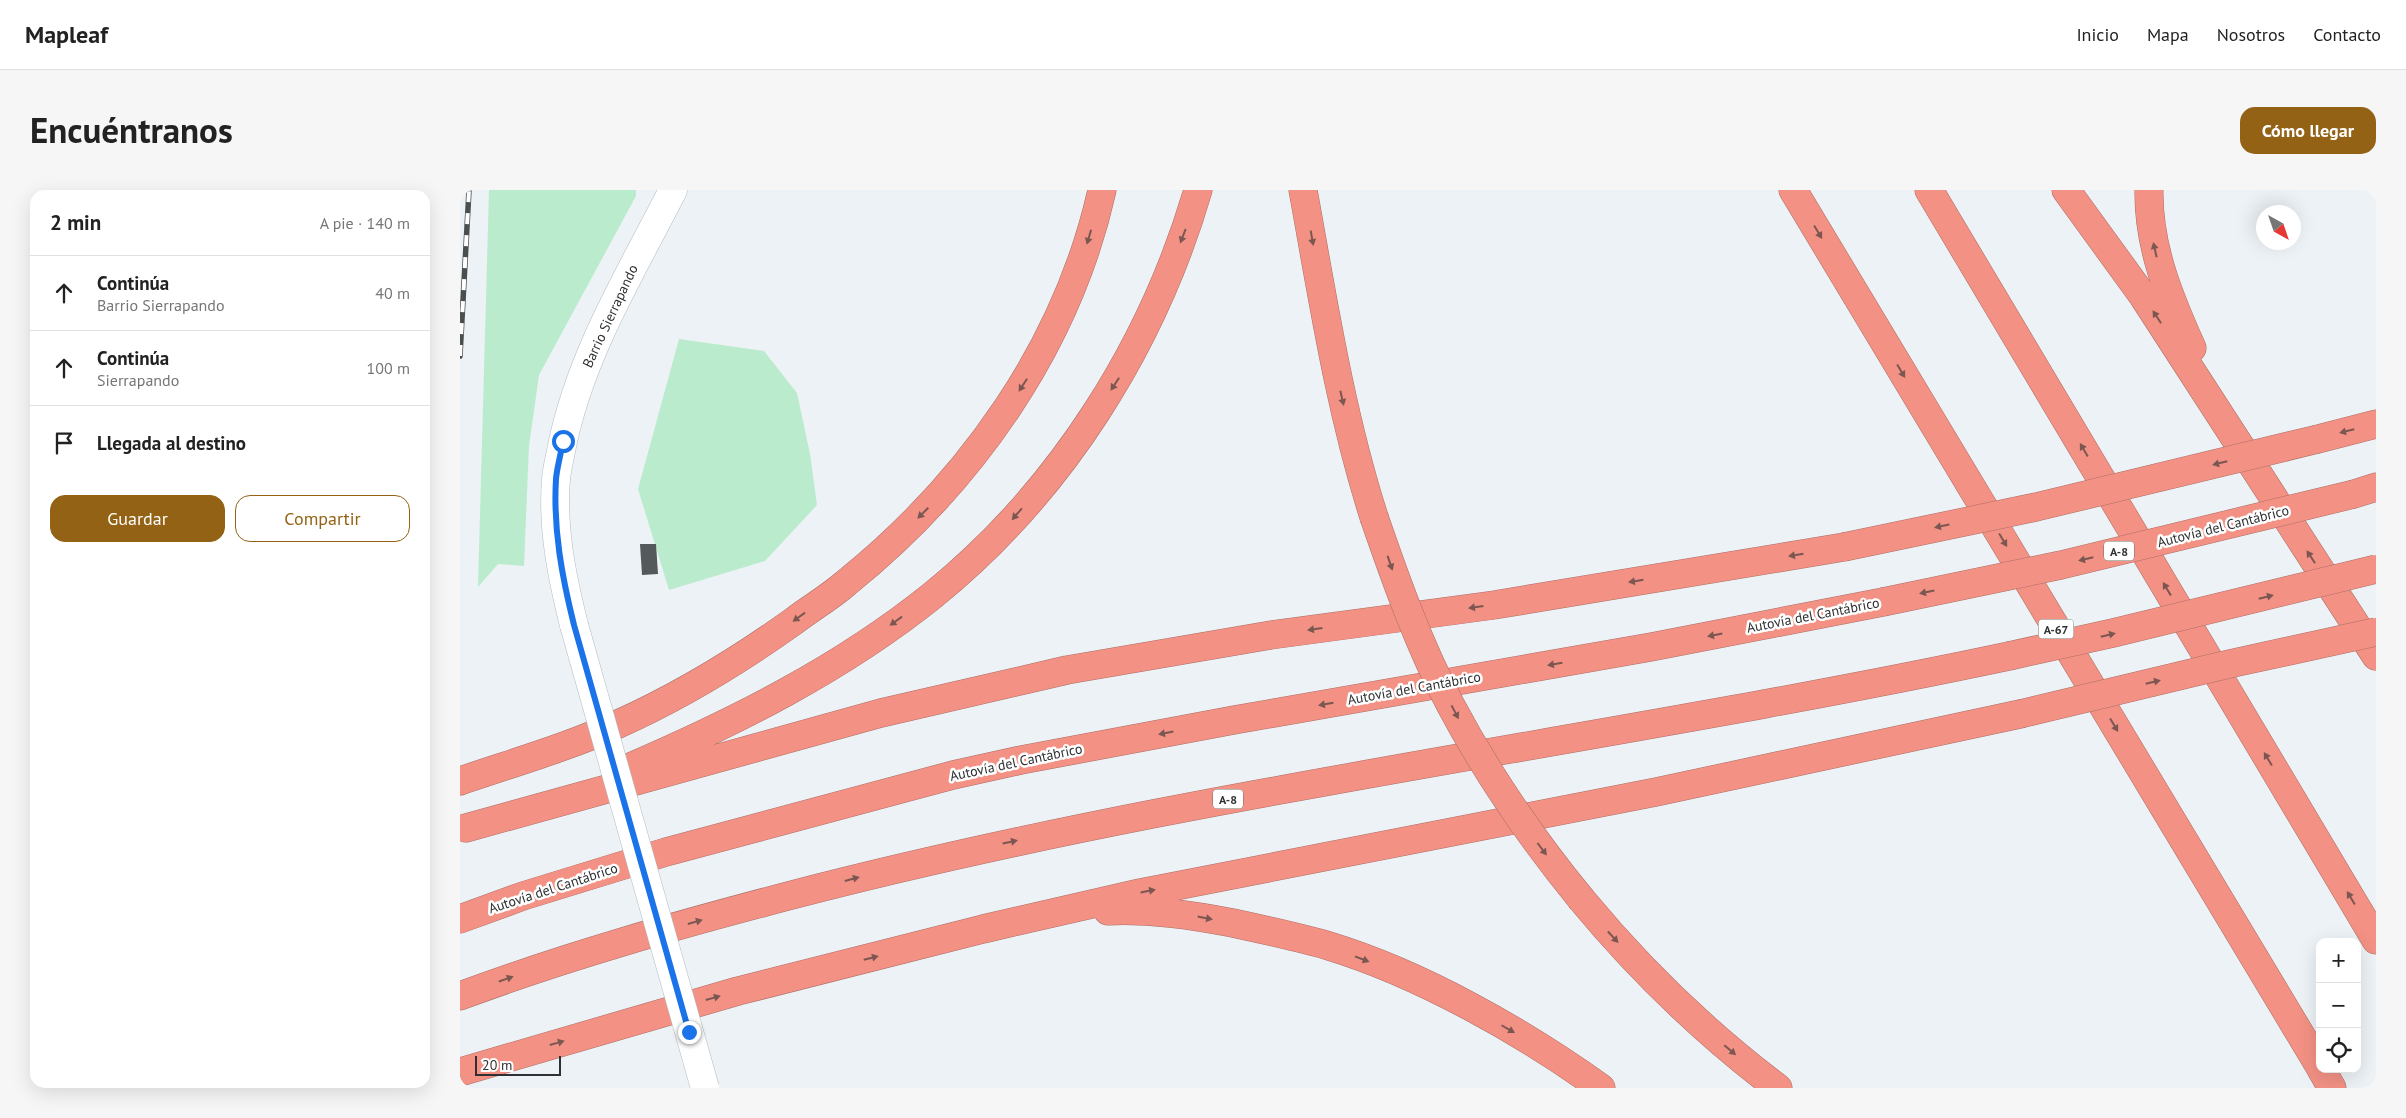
<!DOCTYPE html>
<html lang="es">
<meta charset="utf-8">
<style>
body{margin:0;font-family:"PT Sans",sans-serif;background:#f6f6f6;color:#222}
.controls{position:absolute;right:15px;bottom:15px;display:grid;overflow:hidden;border-radius:10px;box-shadow:0 5px 20px #0002}
.controls button{width:45px;height:45px;display:grid;place-items:center;padding:0;border:0;border-bottom:1px solid #e0e0e0;background:#fff;color:#222;font:25px sans-serif}
.compass{position:absolute;left:1796px;top:15px;width:45px;height:45px;border-radius:50%;background:#fff;box-shadow:0 5px 20px #0002;rotate:140deg}
.scale{position:absolute;left:15px;bottom:12px;width:86px;box-sizing:border-box;padding-left:5px;border:2px solid #2e3031;border-top:0;font-size:14px;line-height:18px;white-space:nowrap;color:#2e3031;-webkit-text-stroke:4px #fff;paint-order:stroke}
.stop{position:absolute;width:15px;height:15px;margin:-11px;border:4px solid #1a73e8;border-radius:50%;background:#fff}
.stop.end{background:#1a73e8;border-color:#fff;box-shadow:0 1px 5px #0008}
.list{margin:0;padding:0;list-style:none}
h2{display:flex;justify-content:space-between;align-items:center;height:65px;margin:0;padding:0 20px;font-size:21px}
h2 small{font-size:16px;font-weight:400;color:#767676}
.list li{display:grid;grid-template-columns:32px 1fr auto;gap:15px;align-items:center;box-sizing:border-box;height:75px;padding:0 20px;border-top:1px solid #e0e0e0}
.list b{display:block;font-size:19px;white-space:nowrap}
.list p{margin:0;font-size:16px;white-space:nowrap;color:#767676}
.list em{font-size:16px;font-style:normal;color:#767676}
.actions{display:flex;gap:10px;padding:15px 20px}
.actions a{flex:1;padding:11px 0;border:1px solid #946214;border-radius:15px;text-align:center;font-size:18px;color:#946214}
.actions .main{background:#946214;color:#fff}
.icon{flex:none;width:28px;height:28px;fill:none;stroke:currentColor;stroke-width:2;stroke-linecap:round;stroke-linejoin:round}
.map{position:relative;flex:none;width:1916px;height:898px;overflow:hidden;border-radius:15px}
header{display:flex;align-items:center;gap:30px;box-sizing:border-box;height:70px;padding:0 25px;background:#fff;border-bottom:1px solid #e0e0e0}
header strong{font-size:24px}
nav{display:flex;gap:28px;margin-inline-start:auto;font-size:18px}
.intro{display:flex;align-items:center;justify-content:space-between;box-sizing:border-box;height:120px;padding:0 30px}
h1{margin:0;font-size:35px}
.button{padding:12px 22px;border-radius:15px;background:#946214;color:#fff;font-size:18px;font-weight:700}
main{display:flex;gap:30px;padding:0 30px}
aside{flex:1;background:#fff;border-radius:15px;box-shadow:0 5px 20px #0002}
.map>svg:first-child{display:block}
.green{fill:#bbebcd}
.building{fill:#54595c}
.lines{fill:none;stroke-linecap:round;stroke-linejoin:round}
.tertiary-casing{stroke:#b5bbbf;stroke-width:29}
.motorway-casing{stroke:#ad6f67;stroke-width:29}
.tertiary{stroke:#fff;stroke-width:28}
.motorway{stroke:#f29184;stroke-width:28}
.rail-casing{stroke:#4b4e4f;stroke-width:5.5}
.rail{stroke:#fff;stroke-width:4;stroke-dasharray:11;stroke-linecap:butt}
.tertiary-bridge-casing{stroke:#b5bbbf;stroke-width:29;stroke-linecap:butt}
.motorway-bridge-casing{stroke:#ad6f67;stroke-width:29;stroke-linecap:butt}
.tertiary-bridge{stroke:#fff;stroke-width:28}
.motorway-bridge{stroke:#f29184;stroke-width:28}
.oneway{fill:#7c5752}
.route{stroke:#1a73e8;stroke-width:6}
.labels{text-anchor:middle;dominant-baseline:central;stroke-width:5;stroke-linejoin:round;paint-order:stroke}
.shield{fill:#fff;stroke:#6d6e6f;stroke-width:1}
.shield-label{font-size:12px;font-weight:bold;fill:#2e3031}
.street-label{font-size:14px;fill:#2e3031;stroke:#fff}
</style>
<header>
<strong>Mapleaf</strong>
<nav><a>Inicio</a><a>Mapa</a><a>Nosotros</a><a>Contacto</a></nav>
</header>
<div class="intro"><h1>Encuéntranos</h1><a class="button">Cómo llegar</a></div>
<main>
<aside>
<h2>2 min<small>A pie · 140 m</small></h2>
<ul class="list">
<li><svg class="icon" aria-label="ahead" viewBox="0 0 24 24"><path d="M12 20V5M6 11l6-6 6 6"/></svg><div><b>Continúa</b><p>Barrio Sierrapando</p></div><em>40 m</em></li>
<li><svg class="icon" aria-label="ahead" viewBox="0 0 24 24"><path d="M12 20V5M6 11l6-6 6 6"/></svg><div><b>Continúa</b><p>Sierrapando</p></div><em>100 m</em></li>
<li><svg class="icon" aria-label="arrive" viewBox="0 0 24 24"><path d="M6 21V4h12l-3 4 3 4H6"/></svg><div><b>Llegada al destino</b></div></li>
</ul>
<div class="actions"><a class="main">Guardar</a><a>Compartir</a></div>
</aside>
<div class="map">
<svg width="1916" height="898" viewBox="0 0 1916 898">
<rect width="100%" height="100%" fill="#ecf2f6"/>
<path class="green" d="M29,0h147v6l-97,179 -10,71 -5,120 -26,-2 -20,23z
M219,149l85,12 33,42 13,61 7,51 -52,56 -96,29 -31,-101z"/>
<path class="building" d="M180,354h16l2,30 -16,1z"/>
<g class="lines">
<defs>
<path id="tertiary" d="M114,435c-12,-48 -22,-96 -18,-146 1,-11 4,-22 6,-33 19,-93 69,-173 111,-256"/>
<path id="motorway" d="M843,0c20,110 37,221 71,327
M1333,0l527,877
M1469,0l447,750
M1606,0l77,106 233,360
M1689,0c-1,56 20,107 43,158
M1858,249l58,-15
M1894,304l22,-7
M168,578c107,-46 213,-99 305,-173 127,-103 219,-248 265,-405
M0,591c52,-18 106,-33 156,-56 63,-28 122,-64 178,-104 17,-13 36,-24 52,-38 124,-100 221,-236 256,-393
M6,638l415,-115 186,-43 204,-35 223,-30 350,-58
M1122,710c58,70 123,133 196,188
M648,721c43,-2 83,4 125,12 32,7 65,14 96,23 92,28 194,86 272,142
M0,729l63,-23 143,-44 287,-77 68,-15 213,-40 417,-73 232,-45
M0,806c107,-40 218,-71 328,-100 402,-105 815,-154 1221,-240
M1861,879l11,19
M0,882l278,-81 245,-62 157,-36 516,-101 364,-78"/>
</defs>
<use href="#tertiary" class="tertiary-casing"/>
<use href="#motorway" class="motorway-casing"/>
<use href="#tertiary" class="tertiary"/>
<use href="#motorway" class="motorway"/>
<defs>
<path id="rail" d="M0,166l9,-166"/>
</defs>
<use href="#rail" class="rail-casing"/>
<use href="#rail" class="rail"/>
<defs>
<path id="tertiary-bridge" d="M114,435l131,463"/>
<path id="motorway-bridge" d="M914,327c22,64 45,128 76,187 37,70 82,135 132,196
M1384,357l192,-40 282,-68
M1423,412l178,-37 293,-71
M1549,466l104,-23 263,-64
M1560,524l209,-50 147,-32"/>
</defs>
<use href="#tertiary-bridge" class="tertiary-bridge-casing"/>
<use href="#motorway-bridge" class="motorway-bridge-casing"/>
<use href="#tertiary-bridge" class="tertiary-bridge"/>
<use href="#motorway-bridge" class="motorway-bridge"/>
</g>
<defs><path id="oneway-solid" d="M-6-.8H1V-3.2L6.5 0L1 3.2V.8H-6Z" transform="scale(1.25)"/></defs>
<g class="oneway">
<use href="#oneway-solid" transform="translate(1358 42) rotate(59)"/>
<use href="#oneway-solid" transform="translate(723 46) rotate(111)"/>
<use href="#oneway-solid" transform="translate(629 47) rotate(106)"/>
<use href="#oneway-solid" transform="translate(852 48) rotate(80)"/>
<use href="#oneway-solid" transform="translate(1695 60) rotate(-103)"/>
<use href="#oneway-solid" transform="translate(1697 127) rotate(-123)"/>
<use href="#oneway-solid" transform="translate(1441 181) rotate(59)"/>
<use href="#oneway-solid" transform="translate(655 194) rotate(123)"/>
<use href="#oneway-solid" transform="translate(563 195) rotate(123)"/>
<use href="#oneway-solid" transform="translate(882 208) rotate(77)"/>
<use href="#oneway-solid" transform="translate(1887 241) rotate(166)"/>
<use href="#oneway-solid" transform="translate(1624 260) rotate(-121)"/>
<use href="#oneway-solid" transform="translate(1760 273) rotate(166)"/>
<use href="#oneway-solid" transform="translate(463 323) rotate(135)"/>
<use href="#oneway-solid" transform="translate(557 324) rotate(131)"/>
<use href="#oneway-solid" transform="translate(1482 336) rotate(168)"/>
<use href="#oneway-solid" transform="translate(1543 350) rotate(59)"/>
<use href="#oneway-solid" transform="translate(1336 365) rotate(171)"/>
<use href="#oneway-solid" transform="translate(1851 367) rotate(-123)"/>
<use href="#oneway-solid" transform="translate(1626 369) rotate(167)"/>
<use href="#oneway-solid" transform="translate(930 373) rotate(71)"/>
<use href="#oneway-solid" transform="translate(1176 391) rotate(171)"/>
<use href="#oneway-solid" transform="translate(1707 399) rotate(-121)"/>
<use href="#oneway-solid" transform="translate(1467 402) rotate(168)"/>
<use href="#oneway-solid" transform="translate(1806 407) rotate(-14)"/>
<use href="#oneway-solid" transform="translate(1016 417) rotate(172)"/>
<use href="#oneway-solid" transform="translate(339 427) rotate(144)"/>
<use href="#oneway-solid" transform="translate(436 431) rotate(144)"/>
<use href="#oneway-solid" transform="translate(855 439) rotate(172)"/>
<use href="#oneway-solid" transform="translate(1255 445) rotate(169)"/>
<use href="#oneway-solid" transform="translate(1648 445) rotate(-13)"/>
<use href="#oneway-solid" transform="translate(1095 474) rotate(170)"/>
<use href="#oneway-solid" transform="translate(1693 492) rotate(-13)"/>
<use href="#oneway-solid" transform="translate(866 514) rotate(170)"/>
<use href="#oneway-solid" transform="translate(995 522) rotate(62)"/>
<use href="#oneway-solid" transform="translate(1654 535) rotate(59)"/>
<use href="#oneway-solid" transform="translate(706 543) rotate(169)"/>
<use href="#oneway-solid" transform="translate(1808 569) rotate(-121)"/>
<use href="#oneway-solid" transform="translate(550 652) rotate(-12)"/>
<use href="#oneway-solid" transform="translate(1082 659) rotate(53)"/>
<use href="#oneway-solid" transform="translate(392 689) rotate(-15)"/>
<use href="#oneway-solid" transform="translate(688 701) rotate(-11)"/>
<use href="#oneway-solid" transform="translate(1891 708) rotate(-121)"/>
<use href="#oneway-solid" transform="translate(745 728) rotate(11)"/>
<use href="#oneway-solid" transform="translate(235 732) rotate(-16)"/>
<use href="#oneway-solid" transform="translate(1153 747) rotate(47)"/>
<use href="#oneway-solid" transform="translate(411 768) rotate(-14)"/>
<use href="#oneway-solid" transform="translate(902 769) rotate(21)"/>
<use href="#oneway-solid" transform="translate(46 789) rotate(-19)"/>
<use href="#oneway-solid" transform="translate(253 808) rotate(-16)"/>
<use href="#oneway-solid" transform="translate(1048 839) rotate(30)"/>
<use href="#oneway-solid" transform="translate(97 853) rotate(-16)"/>
<use href="#oneway-solid" transform="translate(1270 860) rotate(40)"/>
</g>
<g class="lines">
<path class="route" d="M103,251c-2,13 -6,26 -7,38 -3,50 6,98 18,146l115,407"/>
</g>
<g class="labels">
<g class="shield">
<rect x="1644" y="351.5" width="30" height="19" rx="4"/>
<rect x="1578.5" y="429.5" width="35" height="19" rx="4"/>
<rect x="753" y="599.5" width="30" height="19" rx="4"/>
</g>
<g class="shield-label">
<text x="1659" y="361">A-8</text>
<text x="1596" y="439">A-67</text>
<text x="768" y="609">A-8</text>
</g>
<g class="street-label">
<text transform="translate(150 126) rotate(-65)">Barrio Sierrapando</text>
<text transform="translate(1763 336) rotate(-14)">Autovía del Cantábrico</text>
<text transform="translate(1353 425) rotate(-11)">Autovía del Cantábrico</text>
<text transform="translate(954 498) rotate(-10)">Autovía del Cantábrico</text>
<text transform="translate(556 572) rotate(-12)">Autovía del Cantábrico</text>
<text transform="translate(93 698) rotate(-18)">Autovía del Cantábrico</text>
</g>
</g>
</svg>
<div class="controls">
<button>+</button>
<button>−</button>
<button><svg class="icon" aria-label="locate" viewBox="0 0 24 24"><circle cx="12" cy="12" r="6"/><path d="M12 2v4M12 18v4M2 12h4M18 12h4"/></svg></button>
</div>
<svg class="compass" viewBox="-18 -18 36 36"><path d="M0-13l5 13h-10z" fill="#e53935"/><path d="M0 13l5-13h-10z" fill="#767676"/></svg>
<div class="scale">20 m</div>
<div class="stop" style="left:103px;top:251px"></div>
<div class="stop end" style="left:229px;top:842px"></div>
</div>
</main>
